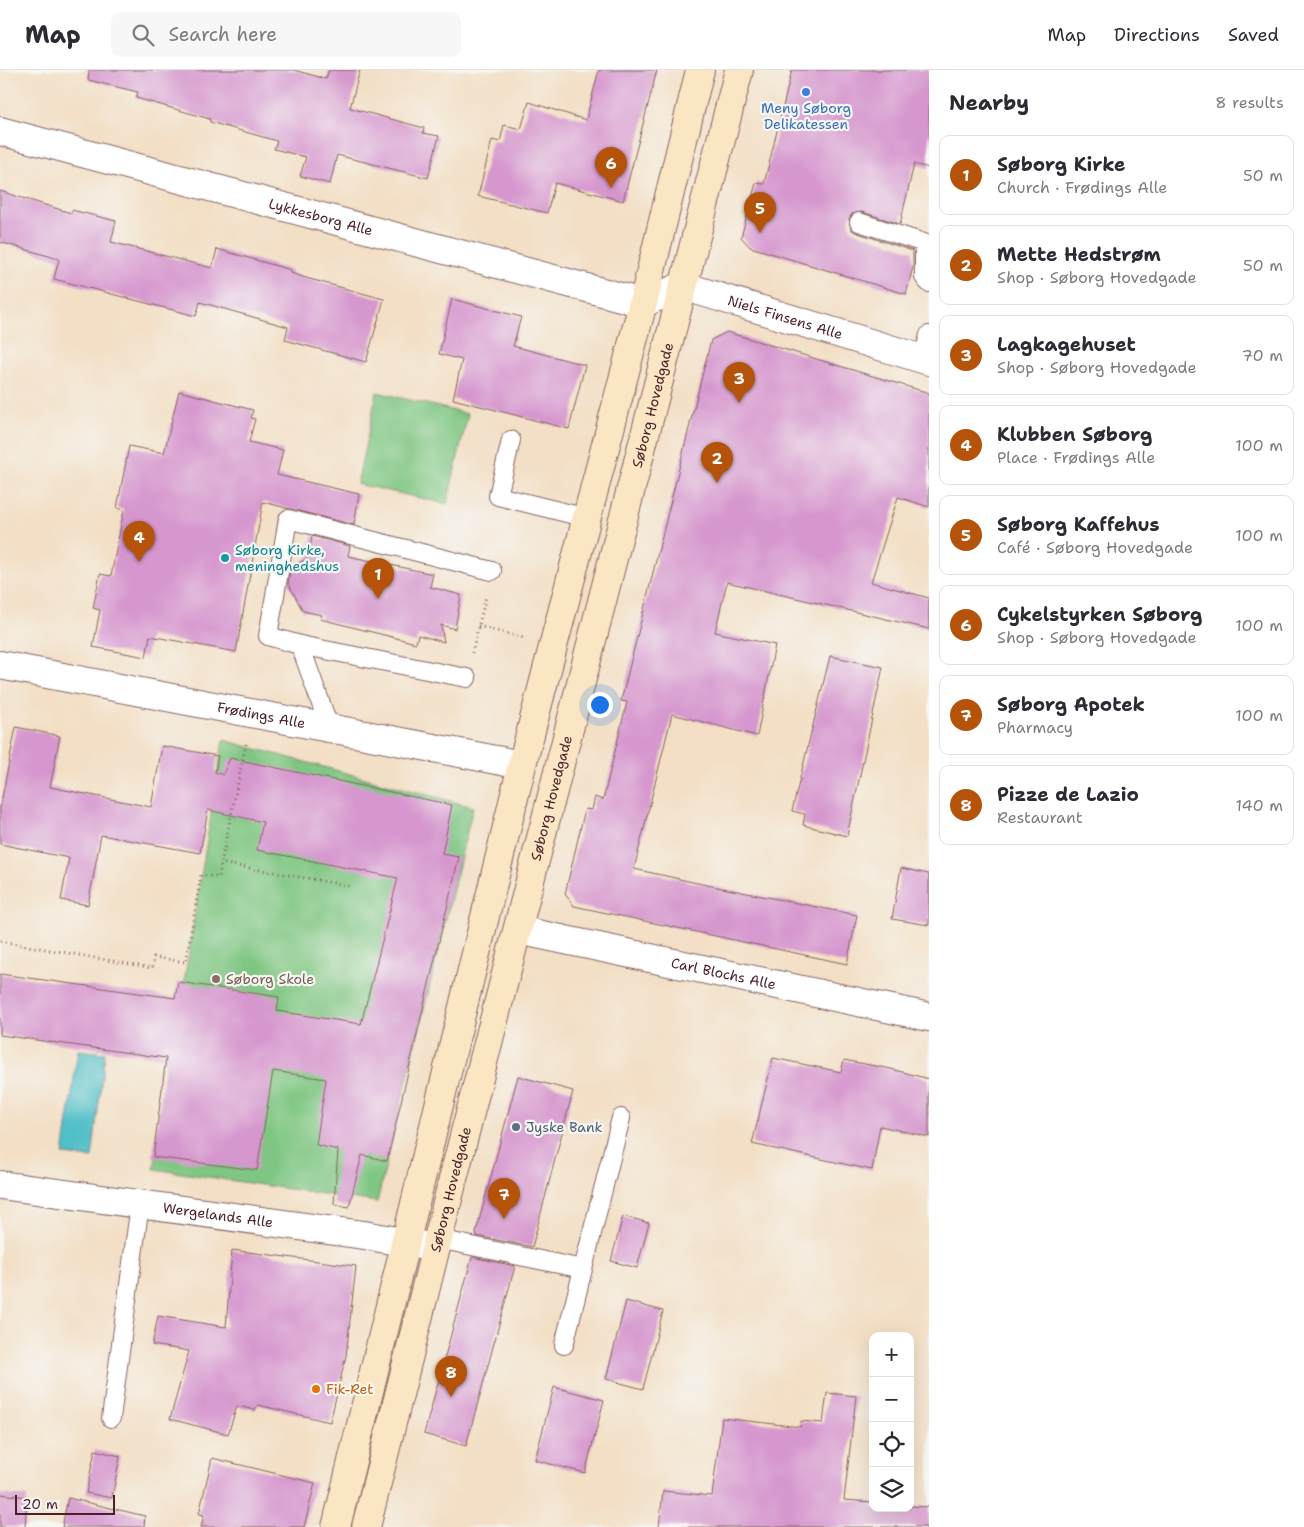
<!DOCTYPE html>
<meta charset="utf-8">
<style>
body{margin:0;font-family:"Shantell Sans",sans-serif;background:#f7f7f7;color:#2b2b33}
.controls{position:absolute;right:15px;bottom:15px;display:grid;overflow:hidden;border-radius:10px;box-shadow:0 5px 20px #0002}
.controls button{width:45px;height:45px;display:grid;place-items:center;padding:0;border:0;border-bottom:1px solid #e1e1e2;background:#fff;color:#2b2b33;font:25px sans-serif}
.scale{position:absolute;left:15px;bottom:12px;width:100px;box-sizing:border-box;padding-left:5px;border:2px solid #4a1f2b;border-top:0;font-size:14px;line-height:18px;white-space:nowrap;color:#4a1f2b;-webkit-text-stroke:4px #f6f6f2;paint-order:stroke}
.you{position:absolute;left:599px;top:634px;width:18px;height:18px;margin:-12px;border:4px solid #fff;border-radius:50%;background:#1a73e8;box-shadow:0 0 0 8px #1a73e833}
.badge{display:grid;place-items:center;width:32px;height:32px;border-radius:50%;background:#b45309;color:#fff;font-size:16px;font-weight:700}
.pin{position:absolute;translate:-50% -41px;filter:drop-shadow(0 1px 2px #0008)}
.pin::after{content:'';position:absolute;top:26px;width:18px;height:15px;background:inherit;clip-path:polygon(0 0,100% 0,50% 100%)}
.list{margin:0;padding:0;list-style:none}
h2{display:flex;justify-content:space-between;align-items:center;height:65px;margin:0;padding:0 20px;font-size:21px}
h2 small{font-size:16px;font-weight:400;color:#7c7c81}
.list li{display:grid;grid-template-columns:32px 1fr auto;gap:15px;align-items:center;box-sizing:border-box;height:80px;margin:0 10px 10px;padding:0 10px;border:1px solid #e1e1e2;border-radius:10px}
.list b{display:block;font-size:19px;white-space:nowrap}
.list p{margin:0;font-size:16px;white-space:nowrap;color:#7c7c81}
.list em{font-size:16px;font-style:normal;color:#7c7c81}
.icon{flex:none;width:28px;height:28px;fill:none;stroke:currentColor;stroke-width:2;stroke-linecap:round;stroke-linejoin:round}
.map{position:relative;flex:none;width:929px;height:1457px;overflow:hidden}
header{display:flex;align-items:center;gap:30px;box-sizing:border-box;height:70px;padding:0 25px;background:#fff;border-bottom:1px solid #e1e1e2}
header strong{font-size:24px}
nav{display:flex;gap:28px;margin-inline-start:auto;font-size:18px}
.search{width:350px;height:45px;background:#f7f7f7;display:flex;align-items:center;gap:12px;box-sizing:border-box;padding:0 18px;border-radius:10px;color:#7c7c81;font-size:19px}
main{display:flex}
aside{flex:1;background:#fff}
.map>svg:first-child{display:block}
.green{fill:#7fc682;stroke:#647256}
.water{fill:#51bfc7;stroke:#4e6f79}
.building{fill:#d696ce}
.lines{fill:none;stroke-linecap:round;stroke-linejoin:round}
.lane-casing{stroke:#856261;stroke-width:20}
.street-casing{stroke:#856261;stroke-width:30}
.secondary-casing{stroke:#856261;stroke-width:30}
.path{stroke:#856261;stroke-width:3;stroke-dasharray:1 4;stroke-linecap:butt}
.lane{stroke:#fff;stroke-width:18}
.street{stroke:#fff;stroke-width:28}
.secondary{stroke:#fbe6c4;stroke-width:28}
.shop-dot{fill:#3f7fe0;stroke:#f6f6f2;stroke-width:2}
.culture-dot{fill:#0f9aa8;stroke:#f6f6f2;stroke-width:2}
.education-dot{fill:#8d6e63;stroke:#f6f6f2;stroke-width:2}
.service-dot{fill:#5c6f8a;stroke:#f6f6f2;stroke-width:2}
.food-dot{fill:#e8710a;stroke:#f6f6f2;stroke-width:2}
.labels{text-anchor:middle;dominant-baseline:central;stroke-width:4.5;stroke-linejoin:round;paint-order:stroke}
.shop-label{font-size:14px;fill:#366cbe;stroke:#f6f6f2}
.street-label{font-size:14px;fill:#4a1f2b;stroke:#f6f6f2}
.culture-label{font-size:14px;fill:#0d838f;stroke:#f6f6f2;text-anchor:start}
.education-label{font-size:14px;fill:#785e54;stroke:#f6f6f2;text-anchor:start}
.service-label{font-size:14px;fill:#4e5e75;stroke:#f6f6f2;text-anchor:start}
.food-label{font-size:14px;fill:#c56008;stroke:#f6f6f2;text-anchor:start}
</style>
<header>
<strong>Map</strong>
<div class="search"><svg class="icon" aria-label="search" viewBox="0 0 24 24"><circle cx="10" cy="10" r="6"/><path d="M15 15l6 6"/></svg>Search here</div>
<nav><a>Map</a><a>Directions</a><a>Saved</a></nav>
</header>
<main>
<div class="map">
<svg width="929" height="1457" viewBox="0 0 929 1457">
<rect width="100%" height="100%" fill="#f6f6f2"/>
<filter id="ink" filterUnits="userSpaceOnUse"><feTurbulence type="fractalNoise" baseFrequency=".02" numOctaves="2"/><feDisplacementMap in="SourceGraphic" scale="10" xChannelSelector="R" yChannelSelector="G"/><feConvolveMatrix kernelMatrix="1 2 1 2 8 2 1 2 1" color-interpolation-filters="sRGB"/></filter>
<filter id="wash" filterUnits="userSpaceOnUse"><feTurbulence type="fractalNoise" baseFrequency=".0096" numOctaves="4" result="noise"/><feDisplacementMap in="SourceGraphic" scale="20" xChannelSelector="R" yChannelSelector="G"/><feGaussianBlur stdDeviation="1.12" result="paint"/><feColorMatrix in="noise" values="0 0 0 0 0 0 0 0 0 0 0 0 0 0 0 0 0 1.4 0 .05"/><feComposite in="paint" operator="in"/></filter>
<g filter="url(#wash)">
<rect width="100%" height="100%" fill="#f3dfc5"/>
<path class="green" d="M377,322l91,22 -21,90 -90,-20z
M223,670l250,67 -96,395 -223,-33z"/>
<path class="water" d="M78,980l27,3 -13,105 -29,-3z"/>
<g id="blocks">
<path class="building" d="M89,0h205l32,9 3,-9h31l-10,38 74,20 -1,5 16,3 -11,42 -91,-23 -7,29 -30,-8 6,-19 -32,-8 3,-8 -67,-19v-3l-74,-21 2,-6 -50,-12z
M599,0h58l-34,131 -68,-18 -8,30 -69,-17 14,-56 8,2 4,-17 17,4 8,-27 57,18z
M792,0h137v98l-15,-4 -14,60 -38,-12 -10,2 -3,5 2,10 4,3 58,19v16l-7,27 -156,-47 -9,-10 15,-54 8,1z
M0,121l71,22 1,-3 44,11 -5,21 101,26 5,-19 74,21v3l15,5 78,21 -18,63 -81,-22 3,-13 -88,-25 -4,14 -142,-37 5,-20 -59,-17z
M452,229l69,18 -8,29 72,19 -16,64 -116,-30 9,-39 -23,-6z
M727,262l202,61v114l-31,-10 -27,85 58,16v31l-202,-47 -12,50 60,13 -18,91 -85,-22 -38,155 68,15 155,31 -10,49 -273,-58 -9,-12 20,-85 7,1 3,-13 8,3 24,-98 -6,-1 90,-361z
M179,321l74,19 -2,8 4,1 -6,23 34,8 -6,25 82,19 -5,31 -91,-23 -27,150 -86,-16 -4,21 -53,-10 7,-37 -7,-2 7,-34 11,2 13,-66 -7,-2 12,-62 35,7z
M312,466l38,10 -2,10 85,18 -3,13 31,8 -6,34 -14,-4 3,17 -26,-7 -2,8 -96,-24 2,-4 -19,-4 -15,-28 3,-16 17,-9z
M830,586l53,11 -36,169 -44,-11 2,-11 -13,-3z
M16,657l44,9 -10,51 101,20 11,-61 56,10 -3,16 8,3 7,-17 222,47 -10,49 17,3 -72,304 -25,-6 -13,52 -15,-3 4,-54 -22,-5 10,-66 -53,-8 -16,99 -104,-13 13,-99 -166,-23v-61l175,24 3,-16 101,15 -2,14 84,13 37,-146 -141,-28 6,-28 -55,-12 -8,43 -99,-18 -13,70 -27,-5 8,-42 -69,-14v-36z
M901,798l28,6v51l-37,-6z
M773,988l68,14 3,-12 47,9 38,10v58l-49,-11 -8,44 -120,-26z
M518,1006l55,15 -41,156 -55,-11 -1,-4z
M623,1146l26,7 -12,45 -26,-7z
M232,1180l124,16 -10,90 -16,66 -72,-17 -3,5 -18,-4 -9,28 -58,-15 19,-68 -37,-6 6,-29 68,11z
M472,1187l43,9 -49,180 -42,-12z
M626,1231l37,10 -20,78 -37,-10z
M554,1317l50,13 -19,73 -50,-13z
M827,1323l29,3 -12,104 29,2v6h37v-2l19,1v20h-270l4,-36 49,5 10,-78 78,9 1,-6 22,2z
M95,1380l25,6 -8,42 -26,-5z
M212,1388l103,25 -11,44h-103l3,-12 -5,-1z
M0,1424l27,3 -2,30h-25z
M68,1428l77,18 -1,11h-82z"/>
</g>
</g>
<g filter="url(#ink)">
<use href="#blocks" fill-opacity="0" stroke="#856261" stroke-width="1"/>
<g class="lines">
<defs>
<path id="lane" d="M859,152l65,21v34l5,6
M923,289l6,-24
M511,370l-13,56 89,22
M300,575l167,33
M330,659l-30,-84 -32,-9 20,-117 204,52
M438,1169l145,30 38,-151
M564,1275l19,-76
M111,1348l29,-214"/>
<g id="street">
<path id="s1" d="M0,61l643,172 40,-17 246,75"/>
<path id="s2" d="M0,595l522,100"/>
<path id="s3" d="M518,860l411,87"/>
<path id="s4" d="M0,1115l364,50 72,13"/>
</g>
<g id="secondary">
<path d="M336,1457l186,-762 121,-462 57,-233"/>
<path id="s5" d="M366,1457l87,-348 286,-1109"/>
</g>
</defs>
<use href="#lane" class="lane-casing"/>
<use href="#street" class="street-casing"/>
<use href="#secondary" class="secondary-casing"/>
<path class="path" d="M478,556l46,12
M472,583l14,-57
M246,674l-25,119 129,23
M0,871l152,27 2,-11 32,5 15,-87 18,2 2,-14"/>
<use href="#lane" class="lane"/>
<use href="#street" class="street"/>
<use href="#secondary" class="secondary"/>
</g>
</g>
<circle class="shop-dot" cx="806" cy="22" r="5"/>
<circle class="culture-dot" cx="225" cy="488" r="5"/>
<circle class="education-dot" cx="216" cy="909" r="5"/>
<circle class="service-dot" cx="516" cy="1057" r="5"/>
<circle class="food-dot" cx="316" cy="1319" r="5"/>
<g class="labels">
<g class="shop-label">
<text x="806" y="38">Meny Søborg<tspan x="806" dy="16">Delikatessen</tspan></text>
</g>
<g class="street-label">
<text stroke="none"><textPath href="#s1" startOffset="332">Lykkesborg Alle</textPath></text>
<text stroke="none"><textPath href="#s1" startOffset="816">Niels Finsens Alle</textPath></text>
<text stroke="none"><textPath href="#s5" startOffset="1158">Søborg Hovedgade</textPath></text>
<text stroke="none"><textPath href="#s2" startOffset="266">Frødings Alle</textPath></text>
<text stroke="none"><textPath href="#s5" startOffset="752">Søborg Hovedgade</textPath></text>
<text stroke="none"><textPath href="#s3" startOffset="210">Carl Blochs Alle</textPath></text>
<text stroke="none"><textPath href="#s5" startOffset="348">Søborg Hovedgade</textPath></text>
<text stroke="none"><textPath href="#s4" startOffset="220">Wergelands Alle</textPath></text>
</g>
<g class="culture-label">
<text x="235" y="480">Søborg Kirke,<tspan x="235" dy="16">meninghedshus</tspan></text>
</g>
<g class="education-label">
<text x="226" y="909">Søborg Skole</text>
</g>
<g class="service-label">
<text x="526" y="1057">Jyske Bank</text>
</g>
<g class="food-label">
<text x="326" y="1319">Fik-Ret</text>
</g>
</g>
</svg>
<div class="controls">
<button>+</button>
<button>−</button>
<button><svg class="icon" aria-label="locate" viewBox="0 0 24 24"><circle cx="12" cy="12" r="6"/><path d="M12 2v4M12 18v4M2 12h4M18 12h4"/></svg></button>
<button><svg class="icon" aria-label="layers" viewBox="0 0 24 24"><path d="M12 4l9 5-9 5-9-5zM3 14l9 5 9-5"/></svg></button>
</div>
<div class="scale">20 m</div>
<div class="you"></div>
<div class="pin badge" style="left:378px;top:529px">1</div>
<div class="pin badge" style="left:717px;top:413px">2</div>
<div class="pin badge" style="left:739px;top:333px">3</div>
<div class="pin badge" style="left:139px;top:492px">4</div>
<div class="pin badge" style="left:760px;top:163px">5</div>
<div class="pin badge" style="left:611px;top:118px">6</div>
<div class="pin badge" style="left:504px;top:1149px">7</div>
<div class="pin badge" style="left:451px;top:1327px">8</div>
</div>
<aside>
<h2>Nearby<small>8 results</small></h2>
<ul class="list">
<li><span class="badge">1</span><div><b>Søborg Kirke</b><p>Church · Frødings Alle</p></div><em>50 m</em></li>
<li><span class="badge">2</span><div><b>Mette Hedstrøm</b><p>Shop · Søborg Hovedgade</p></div><em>50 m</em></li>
<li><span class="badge">3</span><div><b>Lagkagehuset</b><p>Shop · Søborg Hovedgade</p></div><em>70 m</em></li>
<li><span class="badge">4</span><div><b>Klubben Søborg</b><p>Place · Frødings Alle</p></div><em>100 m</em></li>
<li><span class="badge">5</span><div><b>Søborg Kaffehus</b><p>Café · Søborg Hovedgade</p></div><em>100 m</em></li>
<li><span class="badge">6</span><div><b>Cykelstyrken Søborg</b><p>Shop · Søborg Hovedgade</p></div><em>100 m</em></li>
<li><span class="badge">7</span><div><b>Søborg Apotek</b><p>Pharmacy</p></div><em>100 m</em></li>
<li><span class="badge">8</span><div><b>Pizze de Lazio</b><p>Restaurant</p></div><em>140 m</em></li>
</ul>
</aside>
</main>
